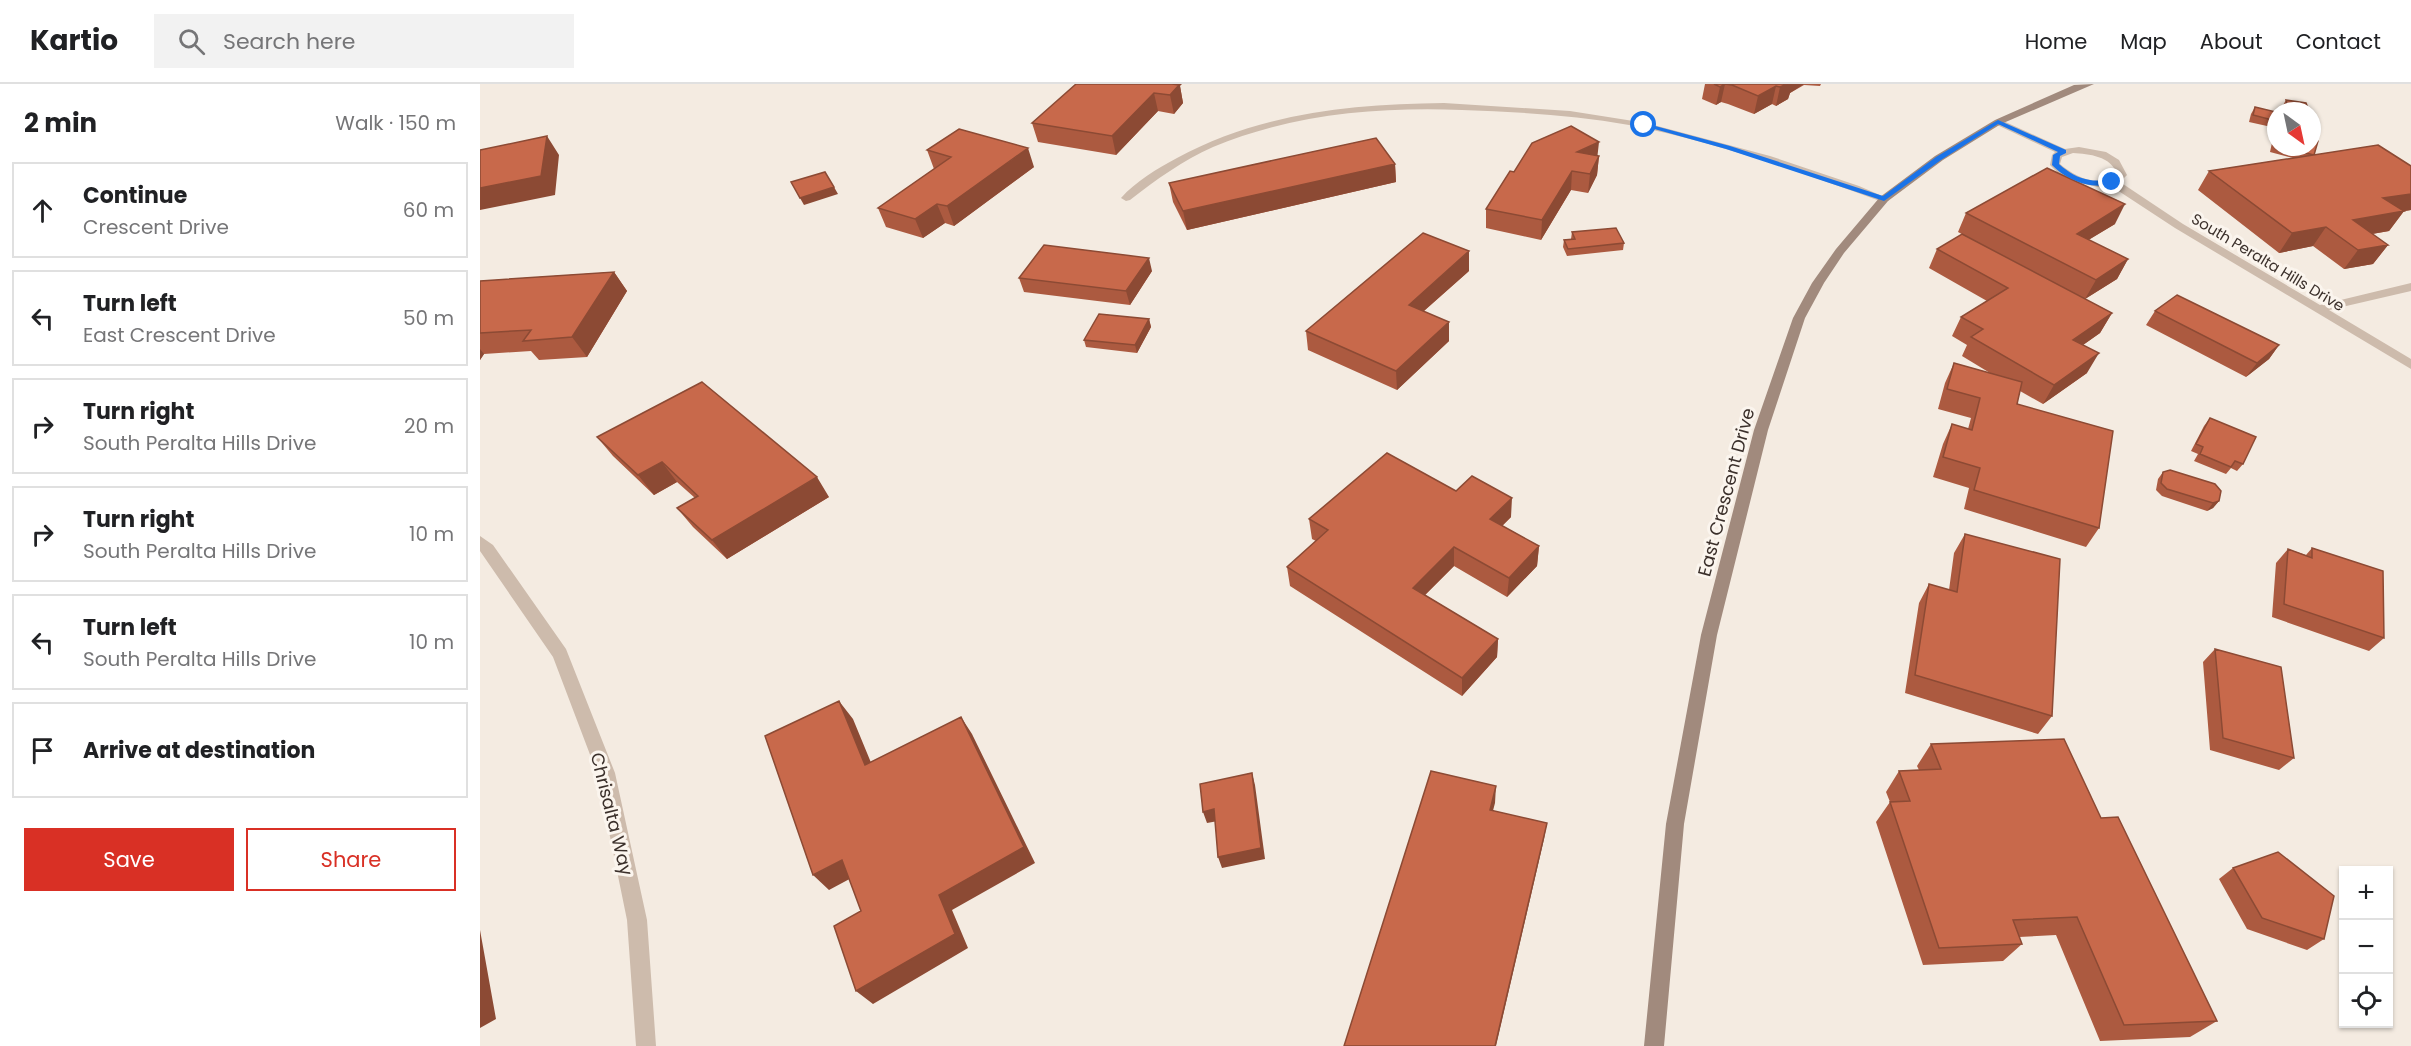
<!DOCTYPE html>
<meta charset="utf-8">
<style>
body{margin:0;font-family:Poppins,sans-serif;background:#f2f2f2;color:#202124}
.controls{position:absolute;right:18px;bottom:18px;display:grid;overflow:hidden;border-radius:0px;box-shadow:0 2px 4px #0004}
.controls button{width:54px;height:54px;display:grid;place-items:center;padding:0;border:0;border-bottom:2px solid #e0e0e0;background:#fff;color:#202124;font:30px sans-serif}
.compass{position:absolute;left:1787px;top:18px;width:54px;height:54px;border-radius:50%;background:#fff;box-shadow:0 2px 4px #0004;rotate:147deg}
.stop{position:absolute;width:18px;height:18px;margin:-14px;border:4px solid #1a73e8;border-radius:50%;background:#fff}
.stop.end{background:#1a73e8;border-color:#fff;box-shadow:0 2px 6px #0008}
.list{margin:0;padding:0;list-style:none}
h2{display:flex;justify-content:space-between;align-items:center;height:78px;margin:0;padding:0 24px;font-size:26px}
h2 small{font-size:20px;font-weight:400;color:#757577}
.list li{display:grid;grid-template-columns:39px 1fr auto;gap:18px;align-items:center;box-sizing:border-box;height:96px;margin:0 12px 12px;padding:0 12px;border:2px solid #e0e0e0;border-radius:0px}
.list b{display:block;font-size:22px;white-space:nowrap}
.list p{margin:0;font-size:20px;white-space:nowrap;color:#757577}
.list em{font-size:20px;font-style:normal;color:#757577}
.actions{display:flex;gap:12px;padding:18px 24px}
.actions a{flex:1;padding:14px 0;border:2px solid #d93025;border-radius:0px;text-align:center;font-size:21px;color:#d93025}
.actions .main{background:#d93025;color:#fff}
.icon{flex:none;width:33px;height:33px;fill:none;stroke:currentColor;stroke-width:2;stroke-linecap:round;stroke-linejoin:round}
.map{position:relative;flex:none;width:1931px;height:962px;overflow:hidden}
header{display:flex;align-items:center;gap:36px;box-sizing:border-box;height:84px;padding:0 30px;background:#fff;border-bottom:2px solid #e0e0e0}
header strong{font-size:28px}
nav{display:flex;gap:33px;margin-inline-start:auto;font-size:21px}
.search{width:420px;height:54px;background:#f2f2f2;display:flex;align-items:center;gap:15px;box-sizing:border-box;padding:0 21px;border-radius:0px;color:#757577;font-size:22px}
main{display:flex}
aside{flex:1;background:#fff}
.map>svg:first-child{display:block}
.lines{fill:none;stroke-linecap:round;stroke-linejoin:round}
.street{fill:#cdbbac;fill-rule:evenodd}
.secondary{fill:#a18a7d;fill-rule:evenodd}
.wall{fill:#ac5a40}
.shaded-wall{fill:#8c4a34}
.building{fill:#c8694b;stroke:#8c4a34;stroke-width:1.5}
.route{fill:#1a73e8}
.labels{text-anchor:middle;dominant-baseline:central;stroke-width:6;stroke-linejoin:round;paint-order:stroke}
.far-street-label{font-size:15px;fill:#3b302b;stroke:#fbf5ee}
.street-label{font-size:18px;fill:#3b302b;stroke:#fbf5ee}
</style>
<header>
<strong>Kartio</strong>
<div class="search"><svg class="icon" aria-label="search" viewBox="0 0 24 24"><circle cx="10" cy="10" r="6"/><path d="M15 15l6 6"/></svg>Search here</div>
<nav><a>Home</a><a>Map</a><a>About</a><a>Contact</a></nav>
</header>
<main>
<aside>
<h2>2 min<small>Walk · 150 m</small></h2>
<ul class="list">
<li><svg class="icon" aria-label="ahead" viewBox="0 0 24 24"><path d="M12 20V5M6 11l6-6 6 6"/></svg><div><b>Continue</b><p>Crescent Drive</p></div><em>60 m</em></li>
<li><svg class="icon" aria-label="left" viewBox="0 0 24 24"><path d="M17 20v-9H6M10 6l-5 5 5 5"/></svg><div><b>Turn left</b><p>East Crescent Drive</p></div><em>50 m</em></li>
<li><svg class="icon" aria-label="right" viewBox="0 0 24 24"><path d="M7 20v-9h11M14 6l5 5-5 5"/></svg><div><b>Turn right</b><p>South Peralta Hills Drive</p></div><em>20 m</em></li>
<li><svg class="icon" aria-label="right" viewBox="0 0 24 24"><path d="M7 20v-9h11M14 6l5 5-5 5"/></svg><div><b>Turn right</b><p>South Peralta Hills Drive</p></div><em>10 m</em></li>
<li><svg class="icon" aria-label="left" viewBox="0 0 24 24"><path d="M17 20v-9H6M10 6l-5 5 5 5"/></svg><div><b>Turn left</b><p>South Peralta Hills Drive</p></div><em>10 m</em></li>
<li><svg class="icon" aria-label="arrive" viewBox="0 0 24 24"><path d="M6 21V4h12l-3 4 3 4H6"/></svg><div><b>Arrive at destination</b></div></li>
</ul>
<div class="actions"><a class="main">Save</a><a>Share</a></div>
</aside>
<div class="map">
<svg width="1931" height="962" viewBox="0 0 1931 962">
<rect width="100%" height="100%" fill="#f4ebe1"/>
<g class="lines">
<path class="street" d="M964,19l126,8 76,12 124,33 89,30 30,13 -1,2h-8c-82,-30 -165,-59 -251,-76 -55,-10 -111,-13 -167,-15 -84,-3 -170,4 -249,37 -30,13 -57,33 -83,53l-4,1 -5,-3c14,-16 37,-30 56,-40 83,-45 174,-54 267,-55z
M1515,36h6l64,29 14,-2 27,5 13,8 8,15 -7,7 63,42 137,81 91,-22v8l-82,19 82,49v10l-236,-141 -64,-42 -13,1 -23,-5 -17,-9 -8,-8 2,-10 3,-3 -60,-28zM1593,69c16,1 38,3 44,21 -17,15 -42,3 -57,-10l2,-7z
M0,452l13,9 73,104 49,124 32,147 9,126h-20l-9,-126 -30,-147 -44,-116 -73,-106z"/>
<path class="secondary" d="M1614,0l-93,40 -58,36 -55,41 -44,52 -20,30 -19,35 -37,112 -51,205 -33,189 -20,222h-20l22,-222 35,-189 53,-205 39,-112 19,-35 24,-34 44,-52 55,-41 60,-36 79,-35z"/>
</g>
<path class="wall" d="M1225,0h116l-1,2 -16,-1 -14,8 -2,6 -12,7 -4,-2 -18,10 -26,-10 -7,-2 -5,3 -14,-6z
M700,2l3,17 -9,11 -16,-3 -42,44 -78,-13 -6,-19z
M1806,16l23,11h-26l-1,-4z
M1775,23l21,5v16l-27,-6 2,-8z
M1796,49v14h36l2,8 97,11v44l-7,1 -15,20 -17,3 16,11 -15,19 -29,5 -31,-23 -34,7 -81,-63 11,-19 84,-13 -23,-6 3,-14z
M447,66l107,17 -80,59 -9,-3 -22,15 -37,-11 -8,-19 56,-39z
M1118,72h1l-2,19 -9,18 -17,-3 -30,50 -55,-12v-19l28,-37z
M915,80l1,18 -209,48 -14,-28 -4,-19z
M1486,129l149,11 -27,16 40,19 -11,20 -32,20 -127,-67z
M1092,148l52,11 -1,7 -56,6 -4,-9 1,-7 7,-1z
M1457,165l175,64 -12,20 -17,12 4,28 -44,31 -23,-13 -3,13 82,124 -13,19 -122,-38 5,-21 -36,-11 10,-33 9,-20 16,5 3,-11 -33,-9 7,-26 9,-20 36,10 -28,-17 5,-11 -15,-9 9,-19 26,-16 -58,-33z
M672,187l-22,34 -106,-13 -5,-14z
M989,187l-45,40 25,30 -52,49 -89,-40 -2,-19z
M134,188l13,19 -40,66 -48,3 -8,-9 -47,3 -4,6v-79z
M1675,227l124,34 -10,14 -23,18 -100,-52z
M669,235l2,8 -14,26 -51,-6 -2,-7z
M1730,334l33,46 -6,7 -6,-3 -5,6 -32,-13 4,-7 -7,-3 13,-25z
M117,353l232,60 -102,62 -34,-32 -16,-19 18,-10 -18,-16 -23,13 -41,-39z
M1683,388l56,29 -6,7 -6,3 -45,-15 -6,-6 2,-11z
M976,407l55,26 -9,9 37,20 -2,20 -30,31 -53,-31 -29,29 73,44 -1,18 -35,39 -172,-110 -3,-19 29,-26 -4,-2 -3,-20z
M1485,450l87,182 -14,18 -133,-41 14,-90 10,-19 20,6 5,-37z
M1832,464l72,90 -15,13 -97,-34 4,-54 12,-14 18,6z
M1735,565l79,109 -15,12 -69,-20 -7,-88z
M1451,660l170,74 116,203 -27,16 -90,4 -44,-106 -37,2 3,7 -19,17 -80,4 -47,-143 14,-20 -4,-10 13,-21 20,-1 -2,-4z
M1753,784l91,71 -17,11 -60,-21 -28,-50z"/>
<path class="shaded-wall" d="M683,0h19l-2,2 3,17 -9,11 -4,-19z
M1245,0l-4,18 -5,3 4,-18z
M1305,0h19l-14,9 -2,6 -12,7 4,-19z
M1296,2l-4,18 -18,10 4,-18z
M674,9l4,18 -42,44 -4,-19z
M67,52l12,19 -4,40 -75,15v-22z
M1119,58l-2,18 2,-4 -2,19 -9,18 2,-19 -13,-22z
M548,64l6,19 -80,59 -7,-20z
M915,80l1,18 -209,48 -4,-19z
M1092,87l-1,19 -30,50 1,-20z
M354,103l4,7 -34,11 -4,-7z
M1931,110v16l-42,7 14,-19z
M457,120l8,19 -22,15 -8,-19z
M1645,120l-10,20 -48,29 10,-19z
M1924,127l-15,20 -46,8 10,-19z
M1846,143l-13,19 -34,7 13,-20z
M1908,161l-15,19 -29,5 14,-19z
M989,167v20l-60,53v-19z
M669,174l3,13 -22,34 -4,-14z
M1648,175l-11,20 -32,20 11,-19z
M134,188l13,19 -40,66 -15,-20z
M1632,229l-12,20 -37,26 10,-19z
M669,235l2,8 -14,26 -2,-8z
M969,238v19l-52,49 -1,-19z
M1799,261l-10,14 -23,18 11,-14z
M0,265l4,5 -4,6z
M1619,269l-12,20 -44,31 11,-19z
M182,378l15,20 -23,13 -16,-20z
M337,393l12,20 -102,62 -15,-19z
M1032,414l-1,19 -22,22 1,-20z
M1739,417l-6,7 -6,3 6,-8z
M1059,462l-2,20 -30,31 2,-19z
M974,463v19l-40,40 -1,-18z
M1018,555l-1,18 -35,39v-18z
M359,617l14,18 26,63 -14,-17z
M481,633l11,17 63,129 -83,47 16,38 -95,56 -17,-13 83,-96z
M772,689l3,12 10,74 -43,9 -4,-11z
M1016,702l-1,17 -6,23 1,-16z
M734,725l4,12 -11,2 -4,-11z
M1067,739l-3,16 -48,207h-1z
M362,776l15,15 -28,15 -16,-15z
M0,846l16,89 -16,9z"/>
<path class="building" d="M596,0h96l7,1 -9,10 -16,-2 -42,43 -80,-13z
M1234,0h11l-5,3z
M1245,0h62l-7,3 -4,-1 -18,10 -26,-11z
M1806,16l20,3 3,8h-20z
M1775,23l21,5v9l-23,-6z
M1091,42l28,16 -22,10 22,4 -9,18 -18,-3 -30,49 -56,-11 24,-38 4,1 18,-29z
M479,45l69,19 -81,58 -10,-2 -22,15 -37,-11 73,-51 -24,-7z
M67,52l-6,40 -61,12v-38z
M896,54l19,26 -212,47 -14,-28z
M1832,55l6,2 -4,14 -33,-8h31z
M1898,61l33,21v28l-28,4 21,13 -51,9 35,25 -30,5 -32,-23 -34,6 -83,-62z
M1567,84l78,36 -48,30 51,25 -32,21 -130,-67z
M345,88l9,15 -34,11 -9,-16z
M1136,144l8,15 -56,6 -4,-9 11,-1 -3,-7z
M943,149l46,18 -60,54 40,17 -53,49 -90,-40z
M1482,150l150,79 -39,27 26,13 -45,32 -83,-48 12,-8 -22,-12 47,-29 -71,-39z
M564,161l105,13 -23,33 -107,-13z
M134,188l-42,65 -49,4 8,-11 -51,3v-52z
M1697,211l102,50 -22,18 -102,-52z
M619,230l50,5 -14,26 -51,-5z
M1474,279l68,19 -5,22 96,27 -14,97 -125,-38 6,-22 -37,-11 9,-33 20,6 8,-32 -33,-9z
M222,298l115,95 -105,63 -35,-32 21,-12 -36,-34 -24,13 -41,-38z
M1730,334l46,19 -13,27 -8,-3 -4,6 -31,-13 3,-7 -7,-3z
M907,369l69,38 16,-15 40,22 -22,21 49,27 -30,32 -55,-31 -41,41 85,51 -36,39 -175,-111 41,-37 -19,-11z
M1690,386l45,14 6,7 -2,10 -6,2 -46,-14 -6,-6 2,-11z
M1485,450l95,25 -8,157 -137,-41 14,-91 28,8z
M1832,464l71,23 1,67 -100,-34 4,-55 24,9z
M1735,565l66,18 13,91 -71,-20z
M359,617l26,64 96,-48 63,130 -85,48 16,39 -99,57 -22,-65 27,-15 -19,-51 -29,15 -48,-139z
M1584,655l37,79 17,-1 99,204 -93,4 -47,-108 -64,3 9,24 -83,4 -49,-146 20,-1 -11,-30 42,-2 -10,-25z
M951,687l65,15 -6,24 57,13 -52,223h-151z
M772,689l9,75 -43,9 -4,-48 -11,3 -3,-28z
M1798,768l56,44 -10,43 -62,-21 -29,-50z"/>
<path class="route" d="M1518,36l68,30v3l-6,3 -1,8c9,8 18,14 31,16 9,2 18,-2 25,2 -20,10 -49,-2 -63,-17l1,-10 5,-3 -60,-28 -57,36 -57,41 -158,-52 -86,-24 4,-2 86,23 153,50 53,-39z"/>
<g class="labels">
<g class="far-street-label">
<text transform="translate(1788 178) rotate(31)">South Peralta Hills Drive</text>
</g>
<g class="street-label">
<text transform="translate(1246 408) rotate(-75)">East Crescent Drive</text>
<text transform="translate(132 730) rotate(76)">Chrisalta Way</text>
</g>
</g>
</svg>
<div class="controls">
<button>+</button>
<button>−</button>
<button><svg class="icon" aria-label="locate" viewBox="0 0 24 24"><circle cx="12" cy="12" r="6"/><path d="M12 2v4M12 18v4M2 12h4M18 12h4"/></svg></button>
</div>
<svg class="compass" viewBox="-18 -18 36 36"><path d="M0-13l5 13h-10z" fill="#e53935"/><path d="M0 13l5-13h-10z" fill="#757577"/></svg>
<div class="stop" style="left:1164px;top:41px"></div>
<div class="stop end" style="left:1632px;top:98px"></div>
</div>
</main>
